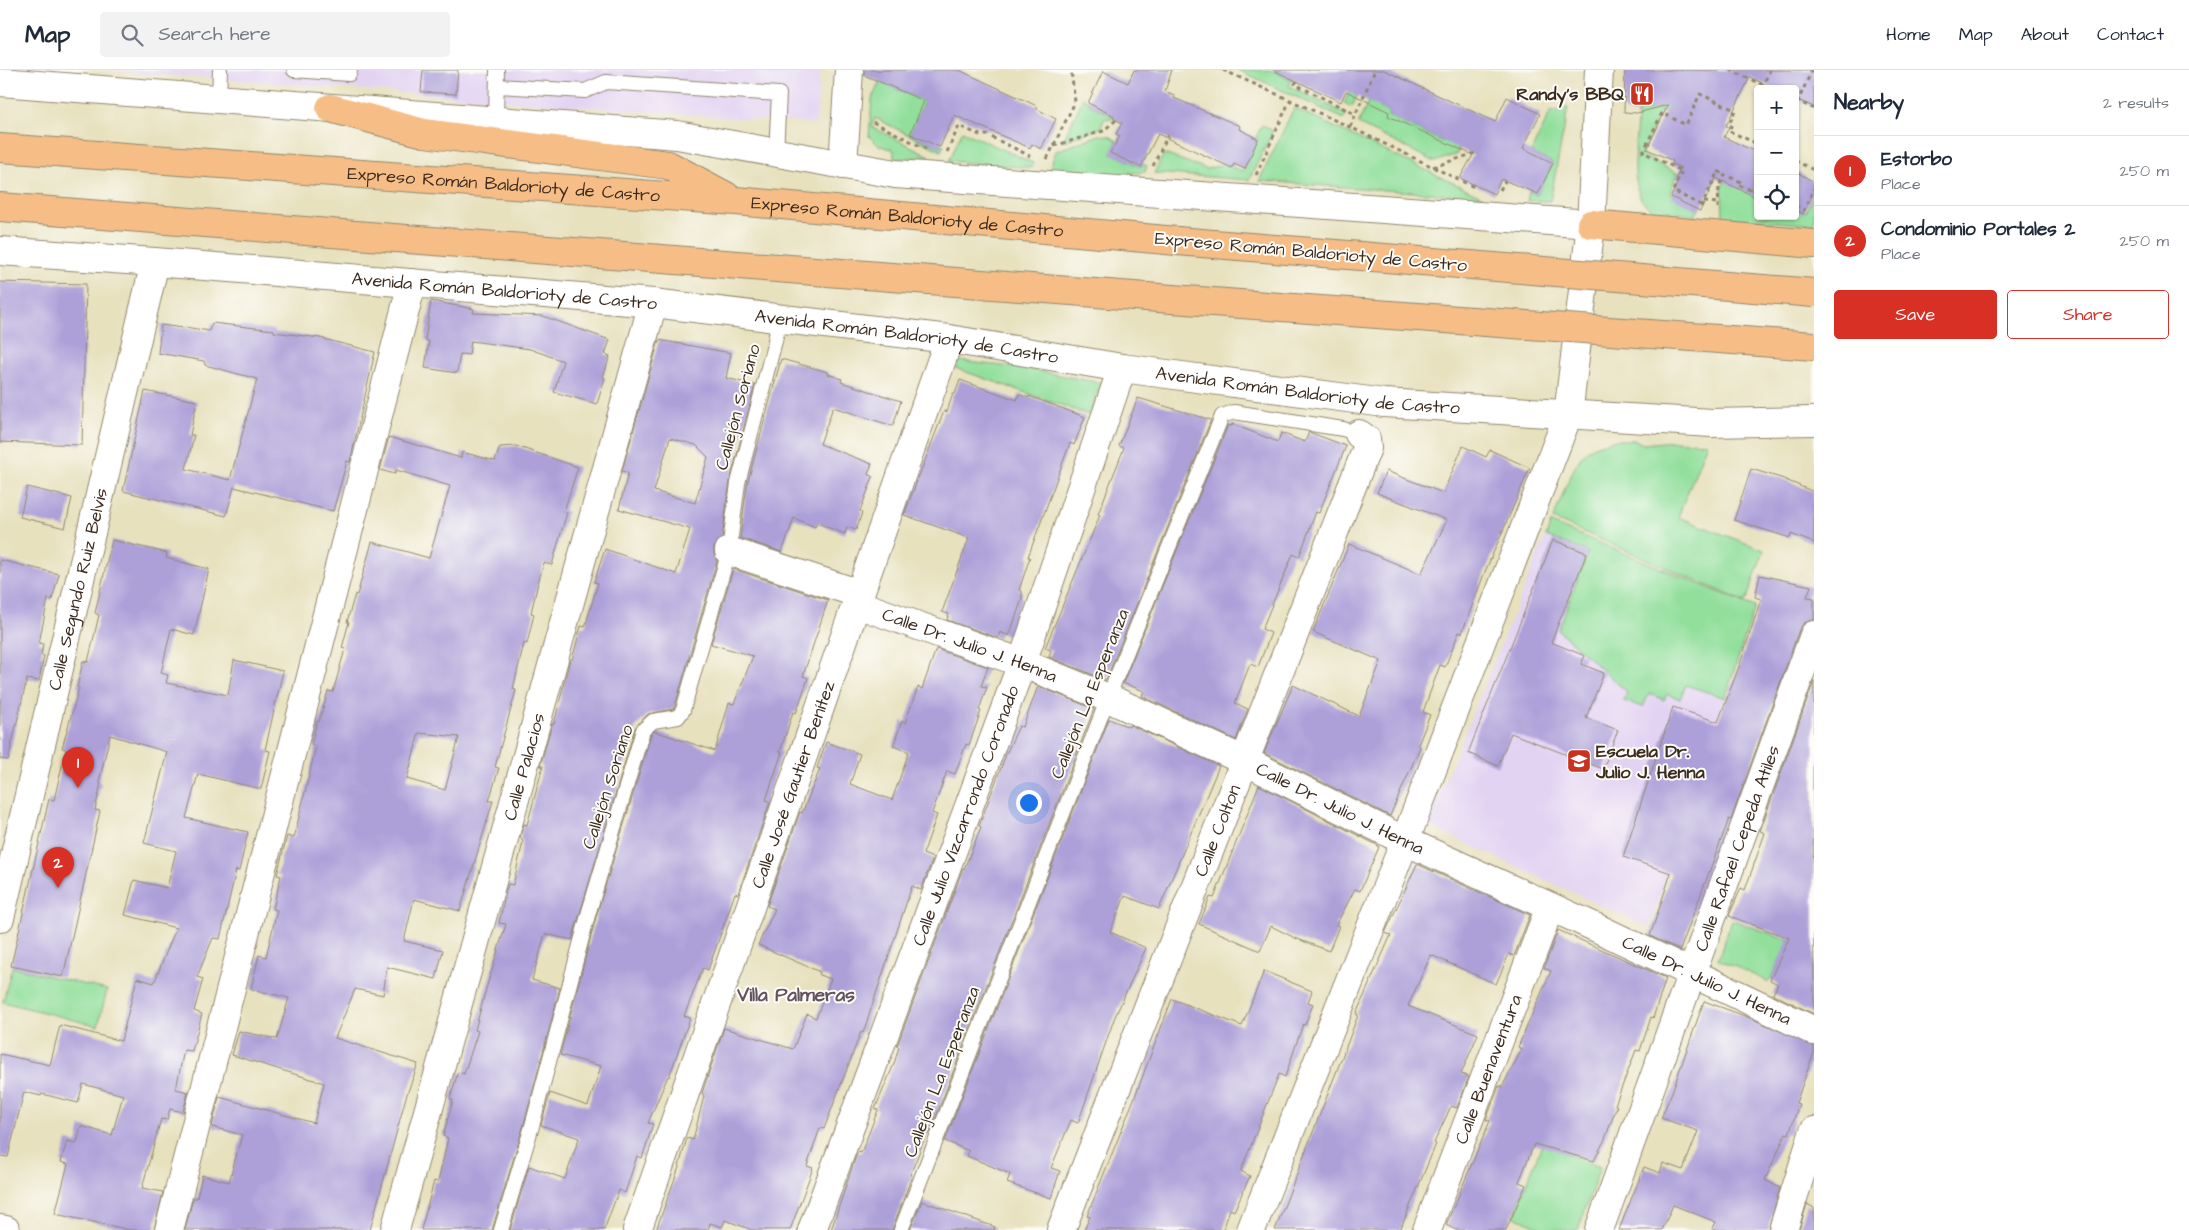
<!DOCTYPE html>
<meta charset="utf-8">
<style>
body{margin:0;font-family:"Architects Daughter",sans-serif;background:#f2f2f3;color:#1f2937}
.controls{position:absolute;right:15px;top:15px;display:grid;overflow:hidden;border-radius:5px;box-shadow:0 1px 4px #0004}
.controls button{width:45px;height:45px;display:grid;place-items:center;padding:0;border:0;border-bottom:1px solid #e0e1e3;background:#fff;color:#1f2937;font:25px sans-serif}
.you{position:absolute;left:1028px;top:732px;width:18px;height:18px;margin:-12px;border:4px solid #fff;border-radius:50%;background:#1a73e8;box-shadow:0 0 0 8px #1a73e833}
.badge{display:grid;place-items:center;width:32px;height:32px;border-radius:50%;background:#d93025;color:#fff;font-size:16px;font-weight:700}
.pin{position:absolute;translate:-50% -41px;filter:drop-shadow(0 1px 2px #0008)}
.pin::after{content:'';position:absolute;top:26px;width:18px;height:15px;background:inherit;clip-path:polygon(0 0,100% 0,50% 100%)}
.list{margin:0;padding:0;list-style:none}
h2{display:flex;justify-content:space-between;align-items:center;height:65px;margin:0;padding:0 20px;font-size:21px}
h2 small{font-size:16px;font-weight:400;color:#747a83}
.list li{display:grid;grid-template-columns:32px 1fr auto;gap:15px;align-items:center;box-sizing:border-box;height:70px;padding:0 20px;border-top:1px solid #e0e1e3}
.list b{display:block;font-size:19px;white-space:nowrap}
.list p{margin:0;font-size:16px;white-space:nowrap;color:#747a83}
.list em{font-size:16px;font-style:normal;color:#747a83}
.actions{display:flex;gap:10px;padding:15px 20px}
.actions a{flex:1;padding:11px 0;border:1px solid #d93025;border-radius:5px;text-align:center;font-size:18px;color:#d93025}
.actions .main{background:#d93025;color:#fff}
.icon{flex:none;width:28px;height:28px;fill:none;stroke:currentColor;stroke-width:2;stroke-linecap:round;stroke-linejoin:round}
.map{position:relative;flex:none;width:1814px;height:1160px;overflow:hidden}
header{display:flex;align-items:center;gap:30px;box-sizing:border-box;height:70px;padding:0 25px;background:#fff;border-bottom:1px solid #e0e1e3}
header strong{font-size:24px}
nav{display:flex;gap:28px;margin-inline-start:auto;font-size:18px}
.search{width:350px;height:45px;background:#f2f2f3;display:flex;align-items:center;gap:12px;box-sizing:border-box;padding:0 18px;border-radius:5px;color:#747a83;font-size:19px}
main{display:flex}
aside{flex:1;background:#fff}
.map>svg:first-child{display:block}
.built{fill:#e3d3f3}
.green{fill:#92df9c;stroke:#66845d}
.building{fill:#ada0d9;fill-rule:evenodd}
.lines{fill:none;stroke-linecap:round;stroke-linejoin:round}
.service-casing{stroke:#91866e;stroke-width:16}
.minor-casing{stroke:#91866e;stroke-width:30}
.tertiary-casing{stroke:#91866e;stroke-width:30}
.motorway-casing{stroke:#91866e;stroke-width:30}
.path{stroke:#91866e;stroke-width:3;stroke-dasharray:4 4;stroke-linecap:butt}
.service{stroke:#fff;stroke-width:14}
.minor{stroke:#fff;stroke-width:28}
.tertiary{stroke:#fff;stroke-width:28}
.motorway{stroke:#f6be86;stroke-width:28}
.motorway-bridge-casing{stroke:#91866e;stroke-width:30;stroke-linecap:butt}
.motorway-bridge{stroke:#f6be86;stroke-width:28}
.labels{text-anchor:middle;dominant-baseline:central;stroke-width:4;stroke-linejoin:round;paint-order:stroke}
.poi-label{font-size:18px;font-weight:bold;fill:#3b2a1e;stroke:#fdfcf7;text-anchor:end}
.street-label{font-size:18px;fill:#3b2a1e;stroke:#fdfcf7}
.neighbourhood-label{font-size:19px;font-weight:bold;fill:#63535f;stroke:#fdfcf7}
</style>
<header>
<strong>Map</strong>
<div class="search"><svg class="icon" aria-label="search" viewBox="0 0 24 24"><circle cx="10" cy="10" r="6"/><path d="M15 15l6 6"/></svg>Search here</div>
<nav><a>Home</a><a>Map</a><a>About</a><a>Contact</a></nav>
</header>
<main>
<div class="map">
<svg width="1814" height="1160" viewBox="0 0 1814 1160">
<rect width="100%" height="100%" fill="#fdfcf7"/>
<filter id="ink" filterUnits="userSpaceOnUse"><feTurbulence type="fractalNoise" baseFrequency=".02" numOctaves="2"/><feDisplacementMap in="SourceGraphic" scale="10" xChannelSelector="R" yChannelSelector="G"/><feConvolveMatrix kernelMatrix="1 2 1 2 8 2 1 2 1" color-interpolation-filters="sRGB"/></filter>
<filter id="wash" filterUnits="userSpaceOnUse"><feTurbulence type="fractalNoise" baseFrequency=".0096" numOctaves="4" result="noise"/><feDisplacementMap in="SourceGraphic" scale="20" xChannelSelector="R" yChannelSelector="G"/><feGaussianBlur stdDeviation="1.12" result="paint"/><feColorMatrix in="noise" values="0 0 0 0 0 0 0 0 0 0 0 0 0 0 0 0 0 1.4 0 .05"/><feComposite in="paint" operator="in"/></filter>
<g filter="url(#wash)">
<rect width="100%" height="100%" fill="#e7e1be"/>
<path class="built" d="M100,0h720l-4,54z
M1551,453l204,84 -106,321 -222,-103z"/>
<path class="green" d="M885,0h7l-7,14 39,17 -14,33 30,13 1,-3 3,1 -3,6 -66,-33 -3,9 58,29 -36,3v-9l-16,-5 -9,-9 3,-37z
M1238,0h33l21,10 -3,6 57,28 -2,5z
M1360,0h9l-17,37 -8,-4z
M1383,0h11l-15,37 10,5 -1,4 54,25 18,4 -3,9 -22,8 -77,-38z
M1083,28l6,3 -1,3 26,12 -1,2 -9,1 -3,9 -38,13z
M1673,34l11,16 -23,-10 -20,45 36,18 -7,20 29,15 -4,8 -31,-5 -4,4c-5,-5 -11,-7 -16,-12 -15,-16 -7,-69 -7,-90z
M1561,35l7,3 -18,93h-23l2,-10 8,4 16,-32 -22,-11 20,-41h8z
M1294,38l189,89 -224,-16z
M1262,55l11,6 -24,49 -95,-7 10,-19 43,15 17,-5 19,7 15,-32 -2,-2z
M962,61l71,32 1,3 -2,2 -83,-7z
M1099,65l11,1 7,5 -6,12 30,14 2,-3 4,2 -2,6 -16,1 1,4 -81,-6 7,-20z
M1727,107l31,19v20h37l2,-8 9,4 8,-18v31l-91,-7 -1,-31z
M960,291l68,8 73,14 -12,32 -134,-47z
M1616,370h19l8,4 30,-3 34,2 -29,74 86,33 -18,52 -193,-83c8,-18 19,-56 34,-68 8,-7 19,-9 29,-11z
M1551,453l204,84 -30,91 -39,-13 -6,14 -13,-5 -3,6 -15,-7 -6,14 -19,-6 3,-9 -69,-62 30,-78 -42,-16z
M1732,850l57,20 -20,42 -51,-23z
M12,897l95,23 -9,36 -95,-24z
M1542,1074l58,23 -22,63h-31l-33,-14z"/>
<g id="blocks">
<path class="building" d="M423,0h35l-2,24 -35,-2z
M864,0h95l78,36v3l19,10 -15,30 -9,-5 -2,4 -76,-33 -14,32 -30,-13 14,-33 -60,-26z
M1134,0h38l-7,21 9,4v3l66,28 -1,3 19,10 -13,30 -11,-5 -2,4 -74,-34 -17,33 -31,-14 10,-17 -4,-2 6,-11 -9,-5 1,-2 -26,-13 15,-32 25,12z
M1273,0h111l111,52 12,-25 33,17 -17,34 30,15 -15,31 -37,-15 -7,15 -34,-16 13,-23 -85,-39 1,-4 -43,-21 -5,11z
M1625,0h189v37l-19,-8v-10h-21l-24,-12 -24,49 3,1 -5,10 34,16v45l-42,-20 -16,33 -29,-14 8,-18 -3,-1 5,-10 -9,-4 1,-3 -26,-12 21,-44 -31,8 -13,-1z
M1795,101l19,11v9l-11,23 -8,-4z
M0,212l86,2 -4,161 -82,-3z
M431,231l43,8 -1,4 70,3 67,24 -5,14 5,2 -7,21 2,1 -8,26 -43,-12 9,-31 -33,-12 -59,-8 -2,14 -9,-1 -3,19 -32,-5 4,-27 -4,-1z
M212,253l62,7v2l46,6 55,14 -25,110 -3,-1 -14,50 -99,-24 -8,29 -103,-25 22,-100 52,10 -7,34h4l-8,34 44,11 27,-101 -52,-14 -1,-4 -46,-8 3,-28 23,3 1,-1 24,4z
M659,270l72,13 -5,25 29,7 -25,96 -8,57 -8,9v7l3,7 -42,145 -2,3 -25,5 -13,14 -63,212 -27,-6 -13,46 28,8 -36,136 -32,106h-71l13,-49 4,1 10,-44 -5,-2 10,-36 -3,-1 8,-27 6,2 14,-43 -3,-1 11,-41 20,-65 -7,-1 7,-32 2,-7 5,1 10,-43 -3,-5 4,-13 3,1 16,-59h-3l12,-42h2l16,-65 2,1 9,-34 4,1 13,-44 -4,-1 11,-33 71,25 14,-45 -71,-20 9,-36 -6,-2zM670,368l26,7 12,12 -13,46 -41,-12z
M781,289l47,13v2l14,5 -1,3 60,19 -8,25 -60,-19 -13,37 52,20 -4,10 5,3 -13,34 2,2 -6,17 -9,-3 -2,7 -28,-11 -2,4 -21,-9 -12,34 -42,-14 7,-53z
M960,310l57,20 2,-6 9,4 1,-2 56,21 -11,28 -4,-2 -42,114h2l-11,33 3,1v8l-13,37 -9,-4 -2,6 -51,-18 2,-6 -7,-2 27,-74 -65,-23 40,-104 3,1 6,-19 2,1z
M1138,328l73,22 -105,260 -57,-23 2,-7 -6,-2 55,-133 -2,-1 26,-66 -5,-2z
M1232,354l46,18 3,-9 24,9 4,-10 37,14 -27,67 -3,-1 -17,45 -6,-3 -31,75 9,4 -13,34 -8,-3 -15,39 13,6 -12,31 -94,-44 2,-5 -21,-8 105,-258 4,1z
M389,367l72,21 1,-6 33,9 5,-14 16,-1 62,21 -14,44 3,1 -15,53 -8,-2 -6,20 -7,30 3,1 -7,30 -3,-1 -11,46 3,1 -21,77 4,1 -10,33h4l-33,110 -46,-12 -10,42 39,9 -7,29 -49,-12 -4,28 -28,-6 -20,49 83,26 -12,33 -36,133h-185l8,-32h4l5,-23 27,7 13,-47 -30,-8 7,-30 95,26 10,-40 -92,-28 7,-24 38,8 12,-41 -38,-9 8,-34 7,2 11,-47 -4,-1 8,-33 -4,-1 10,-39 7,2 22,-92 -5,-1 6,-24 2,1 9,-31 5,1 12,-43 -3,-1 7,-26h-2l8,-28 2,1 15,-53 57,16 21,-72 -54,-16 -1,4 -15,-4zM419,663l40,4 -14,53 -38,-11z
M1463,376l23,11 4,-7 40,18 -46,106 -22,59 -3,-1 -14,35 -5,-2 -17,47 7,3 -12,30 2,2 -30,69 -126,-63 29,-68 66,31 22,-55 -68,-29 36,-88 72,30 26,-54 -70,-27 9,-22 57,22z
M1751,399l30,9 33,14v51l-23,-9 -1,4 -56,-18z
M27,417l45,11 -7,30 -45,-11z
M112,470l55,13 -1,5 43,11 -15,66 -23,-6 -10,44 7,2 -2,8 62,12 6,-35 49,11 -18,79 5,1 -9,38 -63,-15 -12,44 62,14 -9,39 -3,-1 -16,69 -7,-1 -16,39 6,2 -9,32 8,3 -10,37 -8,-1 -8,39 12,3 -5,20 -13,-3 -3,11 -6,-1 -19,69 21,4 -9,38h-23l-76,-16 13,-50 -7,-2 6,-21 10,2 4,-17 31,9 11,-40 -40,-11 -5,19 -36,-9 -1,2 -17,-4 -16,65 -8,-1v-102l50,11 10,-40 61,16 16,-63 17,5 22,-55 -51,-13 9,-35 33,8 9,-37 -32,-8 23,-91 -57,-17 -11,47 2,1 -6,27 5,1 -37,166 -52,-11 38,-167 5,1 12,-51 -4,-1 17,-60 -2,-1 6,-26 5,1 11,-47 -4,-2z
M1553,470l34,13 -36,89 34,14 -4,8 23,9 -18,45 32,12 -15,39 -92,-36 -13,33 -30,-13z
M0,490l59,14 -7,26 -4,-1 -9,44 4,1 -2,11 3,1 -5,25 -12,-2 -19,81 -8,-1z
M733,499l95,31 -25,76 5,2 -12,35 -3,-1 -13,40h2l-16,48 4,2 -32,92 -3,-1 -27,77 -5,-2 -19,48 6,2 -21,59 -1,-1 -20,47 5,1 -11,34 -5,-2 -12,37 -6,-3 -15,40h-94l19,-64 36,13 14,-41 -38,-13 9,-32 38,13 13,-40 -41,-11 36,-138 55,-182 3,-4 61,20 14,-48 5,1 19,-48 -42,-12z
M1760,505l51,11 -4,11 7,1v22l-10,3 -5,7 -68,190 -2,-1 -49,131 -30,-14 21,-63 -48,-16 50,-150 45,15 22,-58 21,-65 -6,-2z
M936,579l52,18 -7,19 6,1 -8,23 2,1 -12,34 -3,-1 -11,30 -8,-3 -15,42 5,2 -14,39 10,4 -12,32 -9,-4 -49,147 -2,-1 -37,97 -4,-1 -13,38 6,2 -23,62h-38l-27,-10 -3,7 -12,-4 -2,7h-52l22,-60 9,-32 6,2 11,-44 -2,-3 22,-65 69,21 14,-35 9,4 15,-39 -12,-4 1,-3 -62,-27 17,-36 -8,-3 33,-94 2,1 18,-44 -3,-1 9,-26 34,12 -10,30 42,16 17,-48 -16,-6 9,-25 3,2 13,-36 4,2z
M1814,611l-1,105 1,228 -41,-20 5,-10 -8,-4 19,-42 -60,-22 12,-28 4,2 20,-57 -5,-2z
M1038,616l56,23 -165,425 -2,-1 -17,42 2,1 -20,54h-61l25,-74 2,-4 3,1 17,-43 -3,-1 19,-45 5,-17 -2,-1 66,-178 1,1 17,-42 -2,-1 28,-74 12,-26 4,1z
M1109,649l20,8 1,-2 89,41 -60,143 -34,-13 -15,36 36,16 -32,71 -36,104 -7,-3 -20,48 9,3 -9,27 -44,-15 3,-9 -43,-18 2,-5 -24,-10z
M1259,715l118,60 2,2 -19,44 -5,-2 -19,36 3,1 -10,25 -34,-13 -24,-12 -11,25 -61,-27 11,-27 4,1z
M1417,794l113,51 -16,41 -5,-2 -13,30 -65,-29 -23,51 70,28 -17,40 8,3 -12,31 -6,-2 -17,37 2,1 -36,86h-125l71,-183 12,-32 -2,-1 35,-79 -6,-2z
M1558,860l108,48 -13,40 -2,-1 -11,34 -4,-1 -21,55 2,1 -12,33 -11,22 -60,-17 -15,38 7,3 -20,45h-50l-10,-5 44,-104 -4,-1 13,-34 3,1 20,-38 -4,-2 33,-76 -7,-3z
M1264,901l48,20 -4,11 5,2 -8,21 -2,-1 -18,53 -6,-3 -38,97 9,5 -16,35 -4,-2 -7,21h-139l6,-13 -3,-1 47,-117 38,-100 70,27z
M1704,931l49,18 61,27v6l-18,51 3,1 -10,30 -3,-1 -21,47 15,8 -12,42h-56l4,-8 -43,-17 -11,25h-43l25,-63 16,6 3,-10 20,7 15,-39 -37,-13 11,-26z
M922,1131l73,26 -1,3h-84z
M1807,1134l7,4v22h-15z"/>
</g>
</g>
<g filter="url(#ink)">
<use href="#blocks" fill-opacity="0" stroke="#91866e" stroke-width="1"/>
<g class="lines">
<defs>
<path id="service" d="M294,0l55,4 1,-4
M497,16l88,5 21,-9 173,12 -3,59
M219,29l1,-29
M496,51l1,-51
M501,1160l31,-104 56,-211 55,-185 10,-9 25,-4 5,-7 46,-159 9,-68 37,-142 4,-21
M901,1160l207,-532 114,-282 12,-4 109,17 16,5"/>
<g id="minor">
<path d="M0,12l677,53 218,39 696,50"/>
<path d="M843,95l6,-95"/>
<path id="s1" d="M0,181l155,11 498,41 296,36 173,29 262,35 328,20 102,-2"/>
<path d="M729,481l131,43"/>
<path id="s2" d="M857,534l165,59 86,35 137,63 160,80 192,87 217,103"/>
<path id="s3" d="M0,848l155,-656"/>
<path d="M0,1159l6,1"/>
<path d="M169,1160l243,-947"/>
<path id="s4" d="M395,1160l258,-927"/>
<path id="s5" d="M637,1160l312,-891"/>
<path id="s6" d="M812,1160l210,-567 100,-295"/>
<path id="s7" d="M1061,1160l306,-782 -1,-9 -7,-5"/>
<path id="s8" d="M1427,1160l123,-323"/>
<path id="s9" d="M1599,1160l215,-595"/>
<path d="M1783,1160l31,-99"/>
</g>
<path id="tertiary" d="M1251,1160l154,-389 163,-426 23,-191 8,-154"/>
<g id="motorway">
<path d="M330,38l94,25 244,32 58,31"/>
<path id="s10" d="M0,78l736,53 441,40"/>
<path d="M0,137l1172,92"/>
<path d="M1591,154l223,20"/>
</g>
</defs>
<use href="#service" class="service-casing"/>
<use href="#minor" class="minor-casing"/>
<use href="#tertiary" class="tertiary-casing"/>
<use href="#motorway" class="motorway-casing"/>
<path class="path" d="M1223,0l127,57 126,61
M1730,0l31,14 3,-1 6,-13
M1812,0l-14,31 16,8
M1297,11l-2,3 60,30
M873,52l53,27
M1350,57l25,-57
M1054,76l49,-15 13,-11
M947,82l12,-26 21,9h7l43,21
M1047,89l28,-57 -4,-32
M1795,91l19,9
M1153,96l15,-31
M1433,97l42,-14
M1256,105l34,-75
M1500,120l5,-9
M1704,132l14,1
M1701,135l-28,-14 9,-20 -39,-19 19,-39 24,12 14,-31 35,16 -6,15 2,1 -2,5 29,13
M1795,136l9,4 10,-22
M1701,137l17,-36 7,4
M1718,138l1,-22 6,-11 16,7 -2,3 19,8"/>
<use href="#service" class="service"/>
<use href="#minor" class="minor"/>
<use href="#tertiary" class="tertiary"/>
<use href="#motorway" class="motorway"/>
<defs>
<path id="motorway-bridge" d="M1177,171l637,52
M1172,229l642,47"/>
</defs>
<use href="#motorway-bridge" class="motorway-bridge-casing"/>
<use href="#motorway-bridge" class="motorway-bridge"/>
</g>
</g>
<defs>
<symbol id="restaurant-square" viewBox="-11 -11 22 22"><rect x="-9" y="-9" width="18" height="18" rx="4" fill="#c8321e" stroke="#fdfcf7"/><path d="M-5-6h1v4h1v-4h1v4h1v-4h1v5L-1.5 .5V6h-2V.5L-5-1ZM5-6V6H3V1.5H1.5Q1.5-4 5-6Z" fill="#fff"/></symbol>
<symbol id="school-square" viewBox="-11 -11 22 22"><rect x="-9" y="-9" width="18" height="18" rx="4" fill="#c8321e" stroke="#fdfcf7"/><path d="M0-5L7-2L0 1L-7-2ZM-4 1L0 2.5L4 1V4Q0 6-4 4Z" fill="#fff"/></symbol>
</defs>
<g fill-rule="evenodd">
<use href="#restaurant-square" x="1628" y="10" width="28" height="28"/>
<use href="#school-square" x="1565" y="677" width="28" height="28"/>
</g>
<g class="labels">
<g class="poi-label">
<text x="1624" y="24">Randy's BBQ</text>
<text x="1596" y="681" text-anchor="start">Escuela Dr.<tspan x="1596" dy="21">Julio J. Henna</tspan></text>
</g>
<g class="street-label">
<text stroke="none"><textPath href="#s10" startOffset="505">Expreso Román Baldorioty de Castro</textPath></text>
<text stroke="none"><textPath href="#s10" startOffset="910">Expreso Román Baldorioty de Castro</textPath></text>
<text transform="translate(1311 182) rotate(5)">Expreso Román Baldorioty de Castro</text>
<text stroke="none"><textPath href="#s1" startOffset="506">Avenida Román Baldorioty de Castro</textPath></text>
<text stroke="none"><textPath href="#s1" startOffset="911">Avenida Román Baldorioty de Castro</textPath></text>
<text stroke="none"><textPath href="#s1" startOffset="1316">Avenida Román Baldorioty de Castro</textPath></text>
<text transform="translate(738 337) rotate(-75)">Callejón Soriano</text>
<text stroke="none"><textPath href="#s3" startOffset="338">Calle Segundo Ruiz Belvis</textPath></text>
<text stroke="none"><textPath href="#s2" startOffset="120">Calle Dr. Julio J. Henna</textPath></text>
<text transform="translate(1090 624) rotate(-68)">Callejón La Esperanza</text>
<text stroke="none"><textPath href="#s4" startOffset="481">Calle Palacios</textPath></text>
<text stroke="none"><textPath href="#s5" startOffset="472">Calle José Gautier Benítez</textPath></text>
<text transform="translate(608 717) rotate(-72)">Callejón Soriano</text>
<text stroke="none"><textPath href="#s2" startOffset="525">Calle Dr. Julio J. Henna</textPath></text>
<text stroke="none"><textPath href="#s6" startOffset="442">Calle Julio Vizcarrondo Coronado</textPath></text>
<text stroke="none"><textPath href="#s7" startOffset="429">Calle Colton</textPath></text>
<text stroke="none"><textPath href="#s9" startOffset="406">Calle Rafael Cepeda Atiles</textPath></text>
<text stroke="none"><textPath href="#s2" startOffset="930">Calle Dr. Julio J. Henna</textPath></text>
<text stroke="none"><textPath href="#s8" startOffset="172">Calle Buenaventura</textPath></text>
<text transform="translate(942 1002) rotate(-69)">Callejón La Esperanza</text>
</g>
<g class="neighbourhood-label">
<text x="796" y="925">Villa Palmeras</text>
</g>
</g>
</svg>
<div class="controls">
<button>+</button>
<button>−</button>
<button><svg class="icon" aria-label="locate" viewBox="0 0 24 24"><circle cx="12" cy="12" r="6"/><path d="M12 2v4M12 18v4M2 12h4M18 12h4"/></svg></button>
</div>
<div class="you"></div>
<div class="pin badge" style="left:78px;top:718px">1</div>
<div class="pin badge" style="left:58px;top:818px">2</div>
</div>
<aside>
<h2>Nearby<small>2 results</small></h2>
<ul class="list">
<li><span class="badge">1</span><div><b>Estorbo</b><p>Place</p></div><em>250 m</em></li>
<li><span class="badge">2</span><div><b>Condominio Portales 2</b><p>Place</p></div><em>250 m</em></li>
</ul>
<div class="actions"><a class="main">Save</a><a>Share</a></div>
</aside>
</main>
